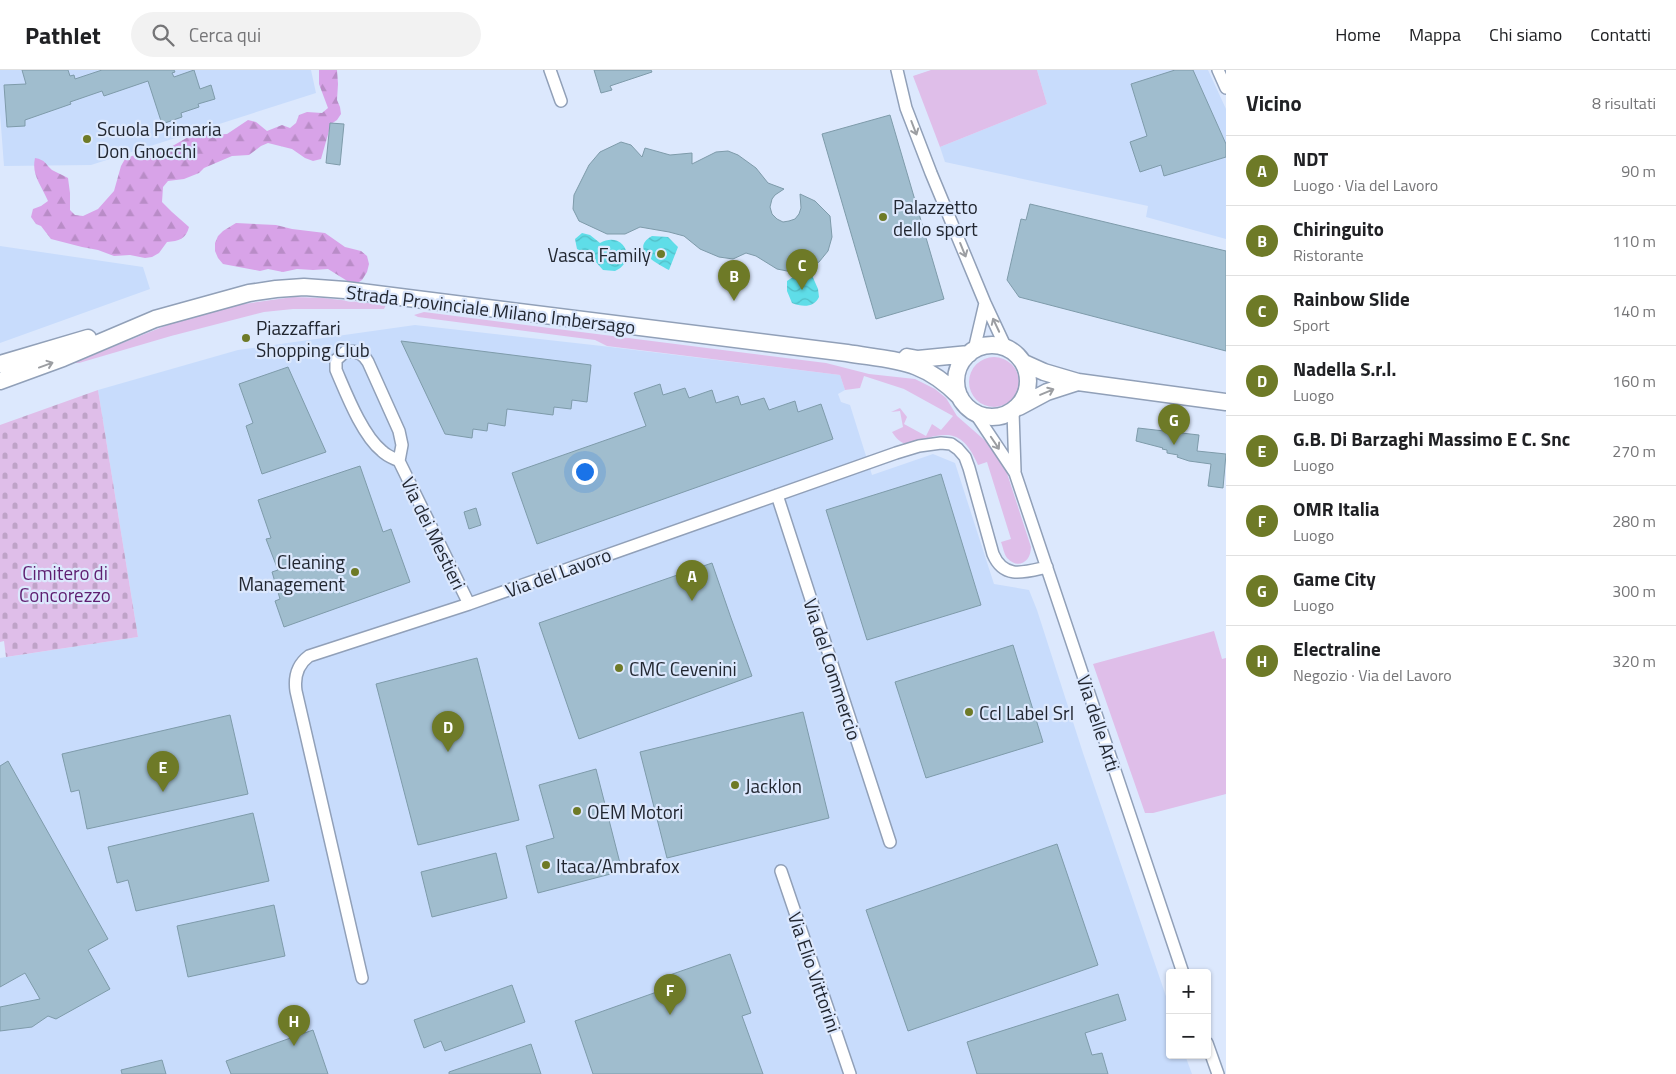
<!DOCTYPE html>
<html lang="it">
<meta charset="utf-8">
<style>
body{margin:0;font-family:"Titillium Web",sans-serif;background:#f2f2f2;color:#202124}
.controls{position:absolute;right:15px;bottom:15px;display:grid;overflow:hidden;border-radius:5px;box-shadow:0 1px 4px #0004}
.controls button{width:45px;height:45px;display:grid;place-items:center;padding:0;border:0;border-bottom:1px solid #e0e0e0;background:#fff;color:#202124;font:25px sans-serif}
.you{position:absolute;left:584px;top:401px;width:18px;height:18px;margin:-12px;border:4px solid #fff;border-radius:50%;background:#1a73e8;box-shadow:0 0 0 8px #1a73e833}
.badge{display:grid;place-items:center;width:32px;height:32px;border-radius:50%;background:#6e7a27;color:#fff;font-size:16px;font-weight:700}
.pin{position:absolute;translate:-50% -41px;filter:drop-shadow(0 1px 2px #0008)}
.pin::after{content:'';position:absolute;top:26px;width:18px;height:15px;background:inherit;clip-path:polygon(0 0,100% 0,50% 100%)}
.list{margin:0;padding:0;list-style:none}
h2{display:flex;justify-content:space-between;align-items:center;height:65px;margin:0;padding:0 20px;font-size:21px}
h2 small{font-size:16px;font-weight:400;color:#757577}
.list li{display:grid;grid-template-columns:32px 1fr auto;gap:15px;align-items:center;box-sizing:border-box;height:70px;padding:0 20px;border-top:1px solid #e0e0e0}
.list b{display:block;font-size:19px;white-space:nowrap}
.list p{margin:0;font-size:16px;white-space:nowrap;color:#757577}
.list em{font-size:16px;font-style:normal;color:#757577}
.icon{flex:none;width:28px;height:28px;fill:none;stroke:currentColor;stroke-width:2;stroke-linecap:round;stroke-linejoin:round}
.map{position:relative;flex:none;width:1226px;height:1004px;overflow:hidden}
header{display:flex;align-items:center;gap:30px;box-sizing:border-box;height:70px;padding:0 25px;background:#fff;border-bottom:1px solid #e0e0e0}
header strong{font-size:24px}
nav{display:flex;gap:28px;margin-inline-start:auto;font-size:18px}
.search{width:350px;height:45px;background:#f2f2f2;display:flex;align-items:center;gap:12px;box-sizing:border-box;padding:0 18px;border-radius:28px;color:#757577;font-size:19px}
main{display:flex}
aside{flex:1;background:#fff}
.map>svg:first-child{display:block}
.built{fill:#c8dcfc}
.grass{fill:#dfbee9}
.forest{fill:url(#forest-firs)}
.cemetery{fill:url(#cemetery-stones)}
.water{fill:url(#water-waves)}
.building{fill:#a0bdce;stroke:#7e9baa}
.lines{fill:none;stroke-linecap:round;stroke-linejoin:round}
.street-casing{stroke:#91a0b8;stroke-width:14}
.secondary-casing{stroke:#91a0b8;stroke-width:19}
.street{stroke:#fff;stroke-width:11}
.secondary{stroke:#fff;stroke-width:16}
.oneway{stroke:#9c9ea2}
.poi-dot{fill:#6e7a27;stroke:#dce8fd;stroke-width:2}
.labels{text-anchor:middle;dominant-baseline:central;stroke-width:4.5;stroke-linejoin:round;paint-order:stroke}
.poi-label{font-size:19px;fill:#222731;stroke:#dce8fd;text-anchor:start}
.street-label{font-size:19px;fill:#222731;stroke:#dce8fd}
.park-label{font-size:19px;fill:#5e1e70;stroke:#dce8fd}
</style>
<header>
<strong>Pathlet</strong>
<div class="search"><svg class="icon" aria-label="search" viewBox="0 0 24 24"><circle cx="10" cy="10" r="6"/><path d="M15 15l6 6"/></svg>Cerca qui</div>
<nav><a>Home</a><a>Mappa</a><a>Chi siamo</a><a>Contatti</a></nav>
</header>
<main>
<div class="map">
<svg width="1226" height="1004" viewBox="0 0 1226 1004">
<defs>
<pattern id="forest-firs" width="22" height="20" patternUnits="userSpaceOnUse" patternTransform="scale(1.25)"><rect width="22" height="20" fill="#d8a3e8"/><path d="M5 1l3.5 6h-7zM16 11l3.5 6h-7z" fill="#b98cc7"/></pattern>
<pattern id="cemetery-stones" width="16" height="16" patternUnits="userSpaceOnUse" patternTransform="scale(1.25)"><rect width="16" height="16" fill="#dfbee9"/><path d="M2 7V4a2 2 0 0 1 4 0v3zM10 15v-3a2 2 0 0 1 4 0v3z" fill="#bfa3c8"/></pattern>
<pattern id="water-waves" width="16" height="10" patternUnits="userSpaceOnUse" patternTransform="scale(1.25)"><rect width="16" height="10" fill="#5fdde8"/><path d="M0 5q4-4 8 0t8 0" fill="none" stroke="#52bec7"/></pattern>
</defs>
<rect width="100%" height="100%" fill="#dce8fd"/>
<path class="built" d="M0,0h311l5,23 -225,72 -87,1 -4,-53z
M1037,0h171l18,39v130l-80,-22 2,-11 -203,-44 -5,-15 107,-43z
M0,176l143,21 7,22 -150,54z
M415,255l187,21 238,29 5,15 -7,4 3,8 9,3 22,70 61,-21 22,9 39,121 35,6 8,20 46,143 87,255v47h15l7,19h-1192v-416l138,-21 -40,-247 140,-40z"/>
<path class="grass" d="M931,0h106l10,34 -107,43 -27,-71z
M293,227l30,1 63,7 -2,4h-91l-29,3 -93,24 -92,27h-5c45,-18 90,-39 136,-52 27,-7 55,-10 83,-14z
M424,242l402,51 43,11 46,5 20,10 11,9 11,18 32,28 17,26 25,77c0,15 -13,23 -24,11 -3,-4 -4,-11 -6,-16l10,-3 -24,-77 -9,3c-17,-40 -35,-32 -70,-21 -7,0 -12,-6 -16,-12l11,-5 -3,-16 -9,1 9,-4 7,9 -3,7 22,12 6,-12 9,6 12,-14 -49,-27 -40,-13 -4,12 -15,2 -5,-15 -233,-29 -12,-6 -177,-23 -4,-2z
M969 312a25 25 0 1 1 50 0a25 25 0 1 1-50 0Z
M1214,561l8,28 4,-1v136l-73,19h-8l-52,-149z"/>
<path class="forest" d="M319,0h18l1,14 -1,16 3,7 1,7 -4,6 -6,4 -10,35 -8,2 -8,-3 -13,-9 -24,-6 -7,3 -12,9 -17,1 -28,12 -5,5 -15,6 -16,2 -5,6 -1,15 10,10 17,15c-3,12 -10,14 -22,15l-8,11 -7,4 -7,1 -15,-3 -16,1 -16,-6 -16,-3 -31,-8 -10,-13 -5,-2 -5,-7 2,-8 8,-3 7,-5c-6,-15 -17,-26 -13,-43 11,2 10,6 17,12 5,3 11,5 16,8l2,15v17l5,5 8,1 15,-7 16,-18 7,-25 4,-7 14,-6 23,-1 28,-16 37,-2 21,-14 8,2 11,9 15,-6 8,3 6,-5 3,-8 8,-3 15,1 6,-5 -9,-24z
M236,153l40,2 16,4 33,4 20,14 16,4 6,5 2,8 -2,8 -5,8 -6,4 -7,-2 -21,-13 -15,1 -16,-1 -14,3 -15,-3 -8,2 -37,-7 -5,-6 -3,-7v-8l3,-7 5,-5z"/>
<path class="cemetery" d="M98,320l40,247 -132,20 -2,-16 -4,1v-217z"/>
<path class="water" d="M582,163l8,2 10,8c24,-13 38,18 15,28l-12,-1 -8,-9 -1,-8 -3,-3 -6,3 -8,-4 -2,-10z
M652,166l16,1 10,10 -9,23c-12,-6 -40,-21 -17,-34z
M802,201l9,2 7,16 1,8c-5,11 -17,10 -27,6l-5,-12v-10z"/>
<path class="building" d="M22,0h46l2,6 4,-1 1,4 27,-9h72l1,2 -3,1 2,4 20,-7 6,19 11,-4 4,14 -17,5 1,3 -18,6 1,4 -20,7 -14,-43 -44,15 -2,-5 -32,11 1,2 -46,16v6l-18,1 -3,-42 22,-1z
M594,0h57l1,2 -42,14 2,4 -11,3z
M1175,0h18l33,74v13l-62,19 -3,-11 -21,7 -10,-30 17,-6 -16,-52z
M890,45l54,184 -68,20 -54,-185z
M330,53l14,1 -4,41 -14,-2z
M621,72l10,3 11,12 3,-9 25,7 22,-2v11l24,-12 12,-1 10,4 18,13 12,15 16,6 -9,6 -3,4 -2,8 2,7 5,5 6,3 6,-1 6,-2 4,-5 2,-6 -1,-14 15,7 15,15 2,21 -4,14 -9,11 -13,8 -14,2 -15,-3 -21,-13 -10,-3 -13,6 -14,-2 -19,-8 -16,-13 -15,-4 -29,-5 -15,7h-18l-28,-13 -6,-12 1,-14 15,-30 11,-13z
M1030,134l196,47v100l-207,-54 -12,-17 14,-61 5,1z
M401,271l190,24 -4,37 -15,-2 -1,9 -17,-2 -1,8 -46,-6 -2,17 -17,-3 -1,8 -14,-2 -1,9 -27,-4z
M288,297l38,85 -64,22 -16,-48 7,-3 -14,-39z
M660,314l3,11 22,-7 4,10 23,-8 4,13 22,-7 3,9 23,-7 5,12 26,-9 3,11 23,-8 12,35 -296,105 -25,-71 134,-47 -12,-33z
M1138,358l61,7 -2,16 29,3 -3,34 -15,-2 3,-22 -22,-3 -12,-4 1,-2 -11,-2v-3l-5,-1 1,-1 -27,-7z
M360,396l23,66 8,-3 19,53 -126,45 -9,-26 5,-2 -8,-27 6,-2 -12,-31 5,-1 -13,-38z
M941,404l40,131 -114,35 -41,-130z
M476,438l5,17 -12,4 -5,-17z
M712,493l19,55 21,58 -173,63 -40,-116z
M1013,575l30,97 -117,36 -31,-96z
M477,588l42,162 -101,25 -42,-161z
M803,642l26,106 -162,40 -27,-106z
M230,645l18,79 -161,35 -8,-39 -8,2 -9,-38z
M8,691l100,178 -20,11 22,39 -54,30 -8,-3 -16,11 -32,4v-24l40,-8 -15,-26 -25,14v-221z
M596,699l26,102 -84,22 -12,-47 28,-8 -15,-53z
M253,743l16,68 -133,30 -8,-31 -11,3 -9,-36z
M1057,774l41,121 -190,66 -42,-121z
M496,783l11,45 -75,19 -11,-45z
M274,835l11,51 -97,21 -11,-51z
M730,884l21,59 -9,3 21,58h-170l-18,-53 93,-33 -4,-11z
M512,915l13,37 -80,29 -4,-10 -17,7 -10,-28z
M1118,924l8,26 -41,13 7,22 10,-2 6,21h-131l-10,-32z
M313,960l15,44h-97l-5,-13z
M531,974l10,30h-92v-2z
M162,990l4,14h-44l-1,-4z"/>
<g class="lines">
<defs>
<path id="street" d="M550,0l11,31
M897,0l9,38 25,65 54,130 21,45
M1218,0l8,18
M974,280l11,-47
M1013,342l2,59
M975,343l40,60 168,500
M399,391l3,-16 -3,-14 -31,-69c-5,-9 -13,-12 -23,-10l-9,8v10c10,23 26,65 46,81 5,5 11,7 17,10l70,143
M777,425l113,347
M781,801l69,203
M362,908l-66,-287c-2,-14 1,-26 13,-35l160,-52 427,-151 23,-7 22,-3 10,1 7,5 7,8 4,11 24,86c11,26 32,18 54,13
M1207,973l11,31"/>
<path id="secondary" d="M956 311a36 36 0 1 1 72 0a36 36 0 1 1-72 0Z
M907,287l11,2 51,-5
M1024,293l20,9 34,10 148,20
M0,294l88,-26
M0,311l63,-23 92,-39 94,-26 27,-4 28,-2 41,3 63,8 439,55c49,8 76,6 113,44
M1019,337l28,-15 31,-10"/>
</defs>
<use href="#street" class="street-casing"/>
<use href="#secondary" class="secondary-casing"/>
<use href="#street" class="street"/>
<use href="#secondary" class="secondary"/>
</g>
<defs><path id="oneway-shaft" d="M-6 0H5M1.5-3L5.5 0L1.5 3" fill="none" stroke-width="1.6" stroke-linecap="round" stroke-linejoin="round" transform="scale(1.25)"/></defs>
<g class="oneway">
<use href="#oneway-shaft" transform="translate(914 58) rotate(69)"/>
<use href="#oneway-shaft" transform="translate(963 180) rotate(68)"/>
<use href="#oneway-shaft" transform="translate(996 255) rotate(-115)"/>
<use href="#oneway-shaft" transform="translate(46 295) rotate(-20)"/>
<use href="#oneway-shaft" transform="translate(1047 322) rotate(-23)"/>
<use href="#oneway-shaft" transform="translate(995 373) rotate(56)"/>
</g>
<g class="poi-dot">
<circle cx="87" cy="69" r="5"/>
<circle cx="883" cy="147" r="5"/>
<circle cx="661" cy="184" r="5"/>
<circle cx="246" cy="268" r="5"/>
<circle cx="355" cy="502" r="5"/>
<circle cx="619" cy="598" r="5"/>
<circle cx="969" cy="642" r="5"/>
<circle cx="735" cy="715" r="5"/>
<circle cx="577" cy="741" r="5"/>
<circle cx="546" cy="795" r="5"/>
</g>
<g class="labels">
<g class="poi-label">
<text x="97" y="58">Scuola Primaria<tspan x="97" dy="22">Don Gnocchi</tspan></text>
<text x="893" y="136">Palazzetto<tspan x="893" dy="22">dello sport</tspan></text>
<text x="651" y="184" text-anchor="end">Vasca Family</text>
<text x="256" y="257">Piazzaffari<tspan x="256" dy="22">Shopping Club</tspan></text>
<text x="345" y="491" text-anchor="end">Cleaning<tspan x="345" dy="22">Management</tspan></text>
<text x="629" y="598">CMC Cevenini</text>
<text x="979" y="642">Ccl Label Srl</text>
<text x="745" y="715">Jacklon</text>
<text x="587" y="741">OEM Motori</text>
<text x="556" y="795">Itaca/Ambrafox</text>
</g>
<g class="street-label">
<text transform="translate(491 239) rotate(7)">Strada Provinciale Milano Imbersago</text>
<text transform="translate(434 463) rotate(64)">Via dei Mestieri</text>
<text transform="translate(558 502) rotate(-20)">Via del Lavoro</text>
<text transform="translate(833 599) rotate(72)">Via del Commercio</text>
<text transform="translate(1099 653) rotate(72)">Via delle Arti</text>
<text transform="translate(815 902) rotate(71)">Via Elio Vittorini</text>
</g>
<g class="park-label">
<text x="65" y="502">Cimitero di<tspan x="65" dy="22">Concorezzo</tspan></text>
</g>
</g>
</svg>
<div class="controls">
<button>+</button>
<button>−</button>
</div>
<div class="you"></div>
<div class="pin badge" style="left:692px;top:531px">A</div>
<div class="pin badge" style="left:734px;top:231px">B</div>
<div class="pin badge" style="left:802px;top:220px">C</div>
<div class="pin badge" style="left:448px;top:682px">D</div>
<div class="pin badge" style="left:163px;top:722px">E</div>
<div class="pin badge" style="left:670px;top:945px">F</div>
<div class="pin badge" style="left:1174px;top:375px">G</div>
<div class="pin badge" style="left:294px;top:976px">H</div>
</div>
<aside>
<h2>Vicino<small>8 risultati</small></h2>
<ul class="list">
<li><span class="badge">A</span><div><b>NDT</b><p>Luogo · Via del Lavoro</p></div><em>90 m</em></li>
<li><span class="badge">B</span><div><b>Chiringuito</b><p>Ristorante</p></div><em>110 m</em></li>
<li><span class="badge">C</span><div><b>Rainbow Slide</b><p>Sport</p></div><em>140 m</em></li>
<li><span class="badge">D</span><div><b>Nadella S.r.l.</b><p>Luogo</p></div><em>160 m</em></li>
<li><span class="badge">E</span><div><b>G.B. Di Barzaghi Massimo E C. Snc</b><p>Luogo</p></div><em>270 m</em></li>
<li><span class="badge">F</span><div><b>OMR Italia</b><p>Luogo</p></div><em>280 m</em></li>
<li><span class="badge">G</span><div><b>Game City</b><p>Luogo</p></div><em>300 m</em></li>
<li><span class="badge">H</span><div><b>Electraline</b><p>Negozio · Via del Lavoro</p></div><em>320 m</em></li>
</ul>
</aside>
</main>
